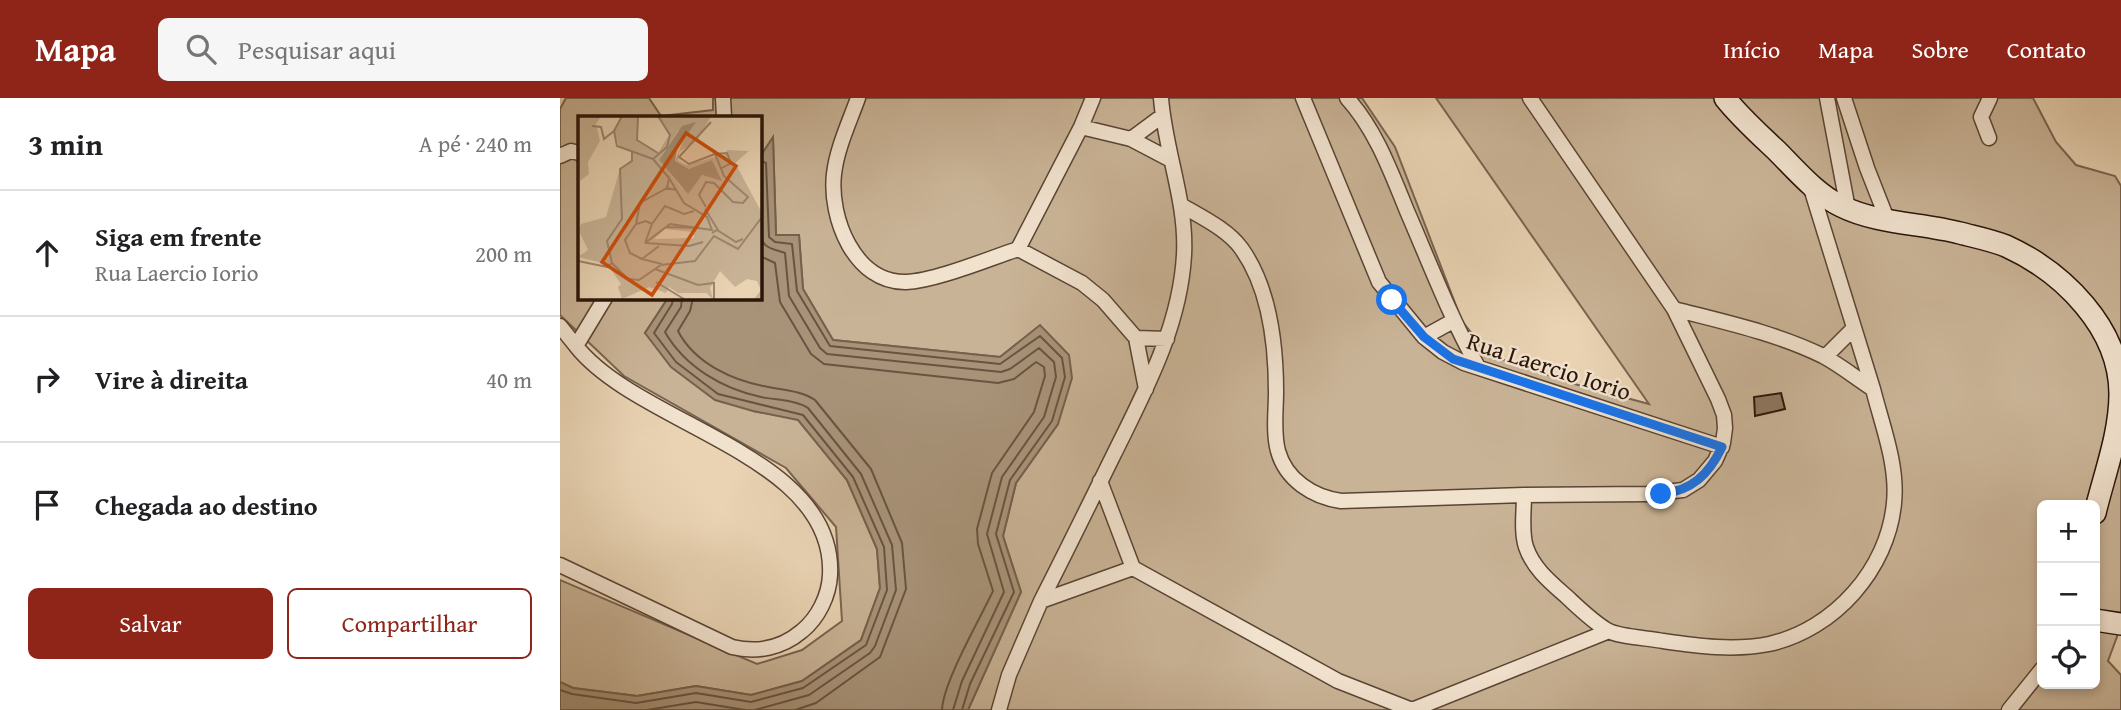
<!DOCTYPE html>
<html lang="pt">
<meta charset="utf-8">
<style>
body{margin:0;font-family:"Gentium Book Plus",serif;background:#f6f6f6;color:#202124}
.controls{position:absolute;right:21px;bottom:21px;display:grid;overflow:hidden;border-radius:10px;box-shadow:0 4px 10px #0003}
.controls button{width:63px;height:63px;display:grid;place-items:center;padding:0;border:0;border-bottom:2px solid #e0e0e0;background:#fff;color:#202124;font:35px sans-serif}
.stop{position:absolute;width:21px;height:21px;margin:-16px;border:5px solid #1a73e8;border-radius:50%;background:#fff}
.stop.end{background:#1a73e8;border-color:#fff;box-shadow:0 2px 7px #0008}
.list{margin:0;padding:0;list-style:none}
h2{display:flex;justify-content:space-between;align-items:center;height:91px;margin:0;padding:0 28px;font-size:30px}
h2 small{font-size:23px;font-weight:400;color:#757577}
.list li{display:grid;grid-template-columns:46px 1fr auto;gap:21px;align-items:center;box-sizing:border-box;height:126px;padding:0 28px;border-top:2px solid #e0e0e0}
.list b{display:block;font-size:26px;white-space:nowrap}
.list p{margin:0;font-size:23px;white-space:nowrap;color:#757577}
.list em{font-size:23px;font-style:normal;color:#757577}
.actions{display:flex;gap:14px;padding:21px 28px}
.actions a{flex:1;padding:16px 0;border:2px solid #8f2418;border-radius:10px;text-align:center;font-size:24px;color:#8f2418}
.actions .main{background:#8f2418;color:#fff}
.icon{flex:none;width:38px;height:38px;fill:none;stroke:currentColor;stroke-width:2;stroke-linecap:round;stroke-linejoin:round}
.map{position:relative;flex:none;width:1561px;height:612px;overflow:hidden}
header{display:flex;align-items:center;gap:42px;box-sizing:border-box;height:98px;padding:0 35px;background:#8f2418;color:#fff}
header strong{font-size:33px}
nav{display:flex;gap:38px;margin-inline-start:auto;font-size:24px}
.search{width:490px;height:63px;background:#f6f6f6;display:flex;align-items:center;gap:18px;box-sizing:border-box;padding:0 24px;border-radius:10px;color:#757577;font-size:26px}
main{display:flex}
aside{flex:1;background:#fff}
.map>svg:first-child{display:block}
.green{fill:#c9b396;stroke:#7a6450;stroke-width:2;fill-rule:evenodd}
.water{fill:#a89379;stroke:#76614c;stroke-width:2}
.lines{fill:none;stroke-linecap:round;stroke-linejoin:round}
.shore{stroke:#695441;stroke-width:2}
.building{fill:#8d7861;stroke:#2a1609;stroke-width:2}
.street-casing{stroke:#5a4534;stroke-width:17}
.secondary-casing{stroke:#2a1609;stroke-width:24}
.street{stroke:#f1e2ce;stroke-width:14}
.secondary{stroke:#f1e2ce;stroke-width:21}
.route{stroke:#1a73e8;stroke-width:9}
.labels{text-anchor:middle;dominant-baseline:central;stroke-width:5;stroke-linejoin:round;paint-order:stroke}
.street-label{font-size:24px;fill:#2a1609;stroke:#f1e2ce}
.inset-road{fill:none;stroke:#9d876f;stroke-width:2}
.view{fill:#cc4f0c;fill-opacity:0.15;stroke:#cc4f0c;stroke-width:3.5}
.inset-edge{fill:none;stroke:#2a1609;stroke-width:3.5}
</style>
<header>
<strong>Mapa</strong>
<div class="search"><svg class="icon" aria-label="search" viewBox="0 0 24 24"><circle cx="10" cy="10" r="6"/><path d="M15 15l6 6"/></svg>Pesquisar aqui</div>
<nav><a>Início</a><a>Mapa</a><a>Sobre</a><a>Contato</a></nav>
</header>
<main>
<aside>
<h2>3 min<small>A pé · 240 m</small></h2>
<ul class="list">
<li><svg class="icon" aria-label="ahead" viewBox="0 0 24 24"><path d="M12 20V5M6 11l6-6 6 6"/></svg><div><b>Siga em frente</b><p>Rua Laercio Iorio</p></div><em>200 m</em></li>
<li><svg class="icon" aria-label="right" viewBox="0 0 24 24"><path d="M7 20v-9h11M14 6l5 5-5 5"/></svg><div><b>Vire à direita</b></div><em>40 m</em></li>
<li><svg class="icon" aria-label="arrive" viewBox="0 0 24 24"><path d="M6 21V4h12l-3 4 3 4H6"/></svg><div><b>Chegada ao destino</b></div></li>
</ul>
<div class="actions"><a class="main">Salvar</a><a>Compartilhar</a></div>
</aside>
<div class="map">
<svg width="1561" height="612" viewBox="0 0 1561 612">
<rect width="100%" height="100%" fill="#e9d3b3"/>
<filter id="stains"><feTurbulence type="fractalNoise" baseFrequency=".00286" numOctaves="4"/><feColorMatrix values="0 0 0 0 .2 0 0 0 0 .09 0 0 0 0 .02 0 0 0 .5 -.17"/></filter>
<radialGradient id="worn" r=".72"><stop offset=".6" stop-color="#630" stop-opacity="0"/><stop offset="1" stop-color="#630" stop-opacity=".3"/></radialGradient>
<path class="green" d="M6,0h83l12,18 52,-6v-12h649l33,49 67,174 27,34 82,28 78,21 -213,-306h597l23,44 20,23 39,11 6,10v440l-13,35 13,14v35h-1153l53,-118 -18,-56 13,-53 42,-59 -18,-98 -40,31 -167,-17 -30,-51 -4,-54 -23,1 -3,-97 -13,18v-40h-181v181h89l-23,35 108,78 45,8 49,61 30,69 3,39 -19,52 -59,41 -51,14 -55,-9 -59,10 -64,-8 -13,-6v-102l197,84 45,-14 40,-29 -6,-94 -50,-59 -162,-92 -64,-61v-206zM1482,407h53v179h-53z"/>
<path class="water" d="M213,39l3,98h23l4,54 30,51 167,17 40,-32 29,30 3,23 -14,46 -42,59 -13,53 18,56 -53,118h-408v-28l13,6 64,8 59,-10 55,9 51,-14 59,-41 19,-52 -3,-39 -30,-69 -49,-60 -45,-9 -38,-11 -44,-33 -26,-34 23,-35h92v-141z"/>
<g class="lines">
<path class="shore" d="M200,62l6,3 3,74 6,5 17,2 5,47 33,55 170,18 40,-28 22,22 3,19 -13,44 -42,59 -14,54 18,58 -44,92 -8,26
M200,132c1,19 11,18 25,23l4,43 31,52 7,6 174,18 9,-3 29,-21 15,14 2,15 -12,40 -42,60 -15,57 17,58 -42,89 -9,29
M200,158l15,7 5,39 31,52 13,10 174,19 16,-4 22,-17 8,5 1,9 -11,36 -42,61 -15,56 1,15 15,47c-13,28 -50,91 -51,119
M122,200l-1,9 -16,25c20,35 58,57 96,65 15,3 35,3 47,11l53,66 31,71 4,45 -21,56 -5,7 -61,42 -54,15
M133,200l-3,13 -12,20c17,33 56,50 90,56 16,3 34,4 47,13l56,69 31,74 4,46 -26,68 -64,46 -21,7
M0,592l12,4 64,9 60,-10 55,9 52,-14 63,-43 21,-55 -3,-43 -31,-70 -50,-62 -85,-21 -42,-32 -22,-29 18,-29 1,-6
M87,612l49,-8 49,8"/>
</g>
<path class="building" d="M1221,295l4,16 -30,7 -1,-19z"/>
<g class="lines">
<defs>
<path id="street" d="M163,0l1,19
M298,0c-9,25 -21,50 -24,76 -5,43 20,109 72,108 29,-1 82,-23 112,-33l63,-122
M533,0l-12,29 50,12
M743,0l76,184 45,55 19,15 21,11 258,84
M787,0c29,32 44,74 60,113 23,53 43,106 71,156
M970,0l144,211 44,90 6,16 1,13 -2,15 -8,18 -16,19 -16,10 -36,4 -123,1c0,16 -3,37 2,52 7,21 24,35 40,49 12,11 26,25 41,34 11,7 42,8 56,11 35,5 71,10 106,3 65,-14 119,-75 125,-141 4,-38 -12,-78 -21,-114
M1267,0l21,111
M1284,0l23,70 20,51
M602,18l-31,23 40,21
M1429,40l-8,-21 9,-19
M0,58l11,-5 8,2
M621,107c20,12 46,24 60,43 29,40 35,96 35,144 0,18 -3,41 2,59 8,29 35,46 63,50l183,-6
M458,151l64,34 21,17 33,38 10,51
M1114,211c50,13 102,24 149,47 17,9 33,22 50,33l-63,-204
M0,228l16,20 29,-48
M864,239l29,-16
M576,240l31,1
M1265,259l29,-29
M540,383l33,87 -92,33c25,-49 49,-98 73,-147 31,-63 66,-127 70,-199 3,-53 -19,-104 -23,-157
M0,467l172,82c25,6 50,1 70,-16 16,-13 27,-35 28,-56 6,-120 -191,-149 -254,-229
M573,470l205,113 74,29 197,-79
M439,612l10,-35 32,-74
M1449,612l33,-41"/>
<path id="secondary" d="M1165,0c15,19 34,36 52,53 19,19 39,43 64,55 36,18 81,17 119,27 15,4 31,7 46,13 57,26 114,82 114,148 0,40 -16,81 -25,119
M1535,522l26,4"/>
</defs>
<use href="#street" class="street-casing"/>
<use href="#secondary" class="secondary-casing"/>
<use href="#street" class="street"/>
<use href="#secondary" class="secondary"/>
</g>
<g class="lines">
<path class="route" d="M832,202l32,37 29,22 269,88c-13,27 -30,44 -61,47"/>
</g>
<g class="labels">
<g class="street-label">
<text transform="translate(989 268) rotate(18)">Rua Laercio Iorio</text>
</g>
</g>
<g transform="translate(18 18)">
<rect width="184" height="184" fill="#e9d3b3"/>
<path d="M0,0h23l-5,8 4,17 -12,21 1,12 -9,7zM44,0h16v25l20,12 11,-18 -11,-19h53l-13,23 -19,13 -1,9 8,4 40,-11 1,-4 22,1 -14,12 27,50v86h-8l7,-9 -4,-9 -10,-2 -12,8 -15,-16 -10,17 3,11 -7,-6h-28l-9,-6 -3,6 -17,-6 -27,12 -4,-12 3,-3 -14,-20 -29,-7 10,-7 -9,-19 2,-7 25,-7 14,-48 12,-10v-8l-12,-3 -6,-17zM112,9l-15,36 14,8 23,-9 8,20 -18,-5 -11,13 -8,1 -24,-29 19,-29zM87,113l28,3 1,6 -40,1z" fill="#c9b396" fill-rule="evenodd"/>
<path d="M118,6l-19,27 -2,12 14,8 23,-9 10,21 -20,-6 -14,19 -29,-34 23,-34z" fill="#a89379"/>
<path class="inset-road" d="M44,0l-8,15 3,15 36,13M60,0l-1,24 21,13M80,0l12,19 -3,12 -14,12 16,19M133,6l-32,35 10,7 26,-10M14,10l9,1 3,12 10,-8M128,91l-7,-12 7,-13 8,1 19,19 10,1 5,-6 -24,-21 -9,-22 12,-1 4,10 -9,5M127,93l13,21M58,108l4,-21 27,-15M74,108l13,-18 19,8 10,-3M88,111l34,1M134,117l5,-3 19,12 7,-3M67,127l25,-19 42,6 -5,-13 -23,-14 -15,-25 -2,10 9,2M67,127l44,3 14,-4M81,130l-17,13 20,5M64,143l-12,-6 -5,-13 11,-16 10,-3 6,3 -7,19M0,145l29,6 5,-4 16,16 11,1 22,-15 34,-4 19,-25 24,13 24,-32M34,147l-5,-22 15,-22 -2,-50 12,-8v-10M77,153l43,16 16,-2v16M78,166l28,17"/>
<path class="view" d="M108,17l50,33 -84,129 -50,-33z"/>
<rect width="184" height="184" class="inset-edge"/>
</g>
<rect width="100%" height="100%" filter="url(#stains)"/>
<rect width="100%" height="100%" fill="url(#worn)"/>
</svg>
<div class="controls">
<button>+</button>
<button>−</button>
<button><svg class="icon" aria-label="locate" viewBox="0 0 24 24"><circle cx="12" cy="12" r="6"/><path d="M12 2v4M12 18v4M2 12h4M18 12h4"/></svg></button>
</div>
<div class="stop" style="left:832px;top:202px"></div>
<div class="stop end" style="left:1101px;top:396px"></div>
</div>
</main>
